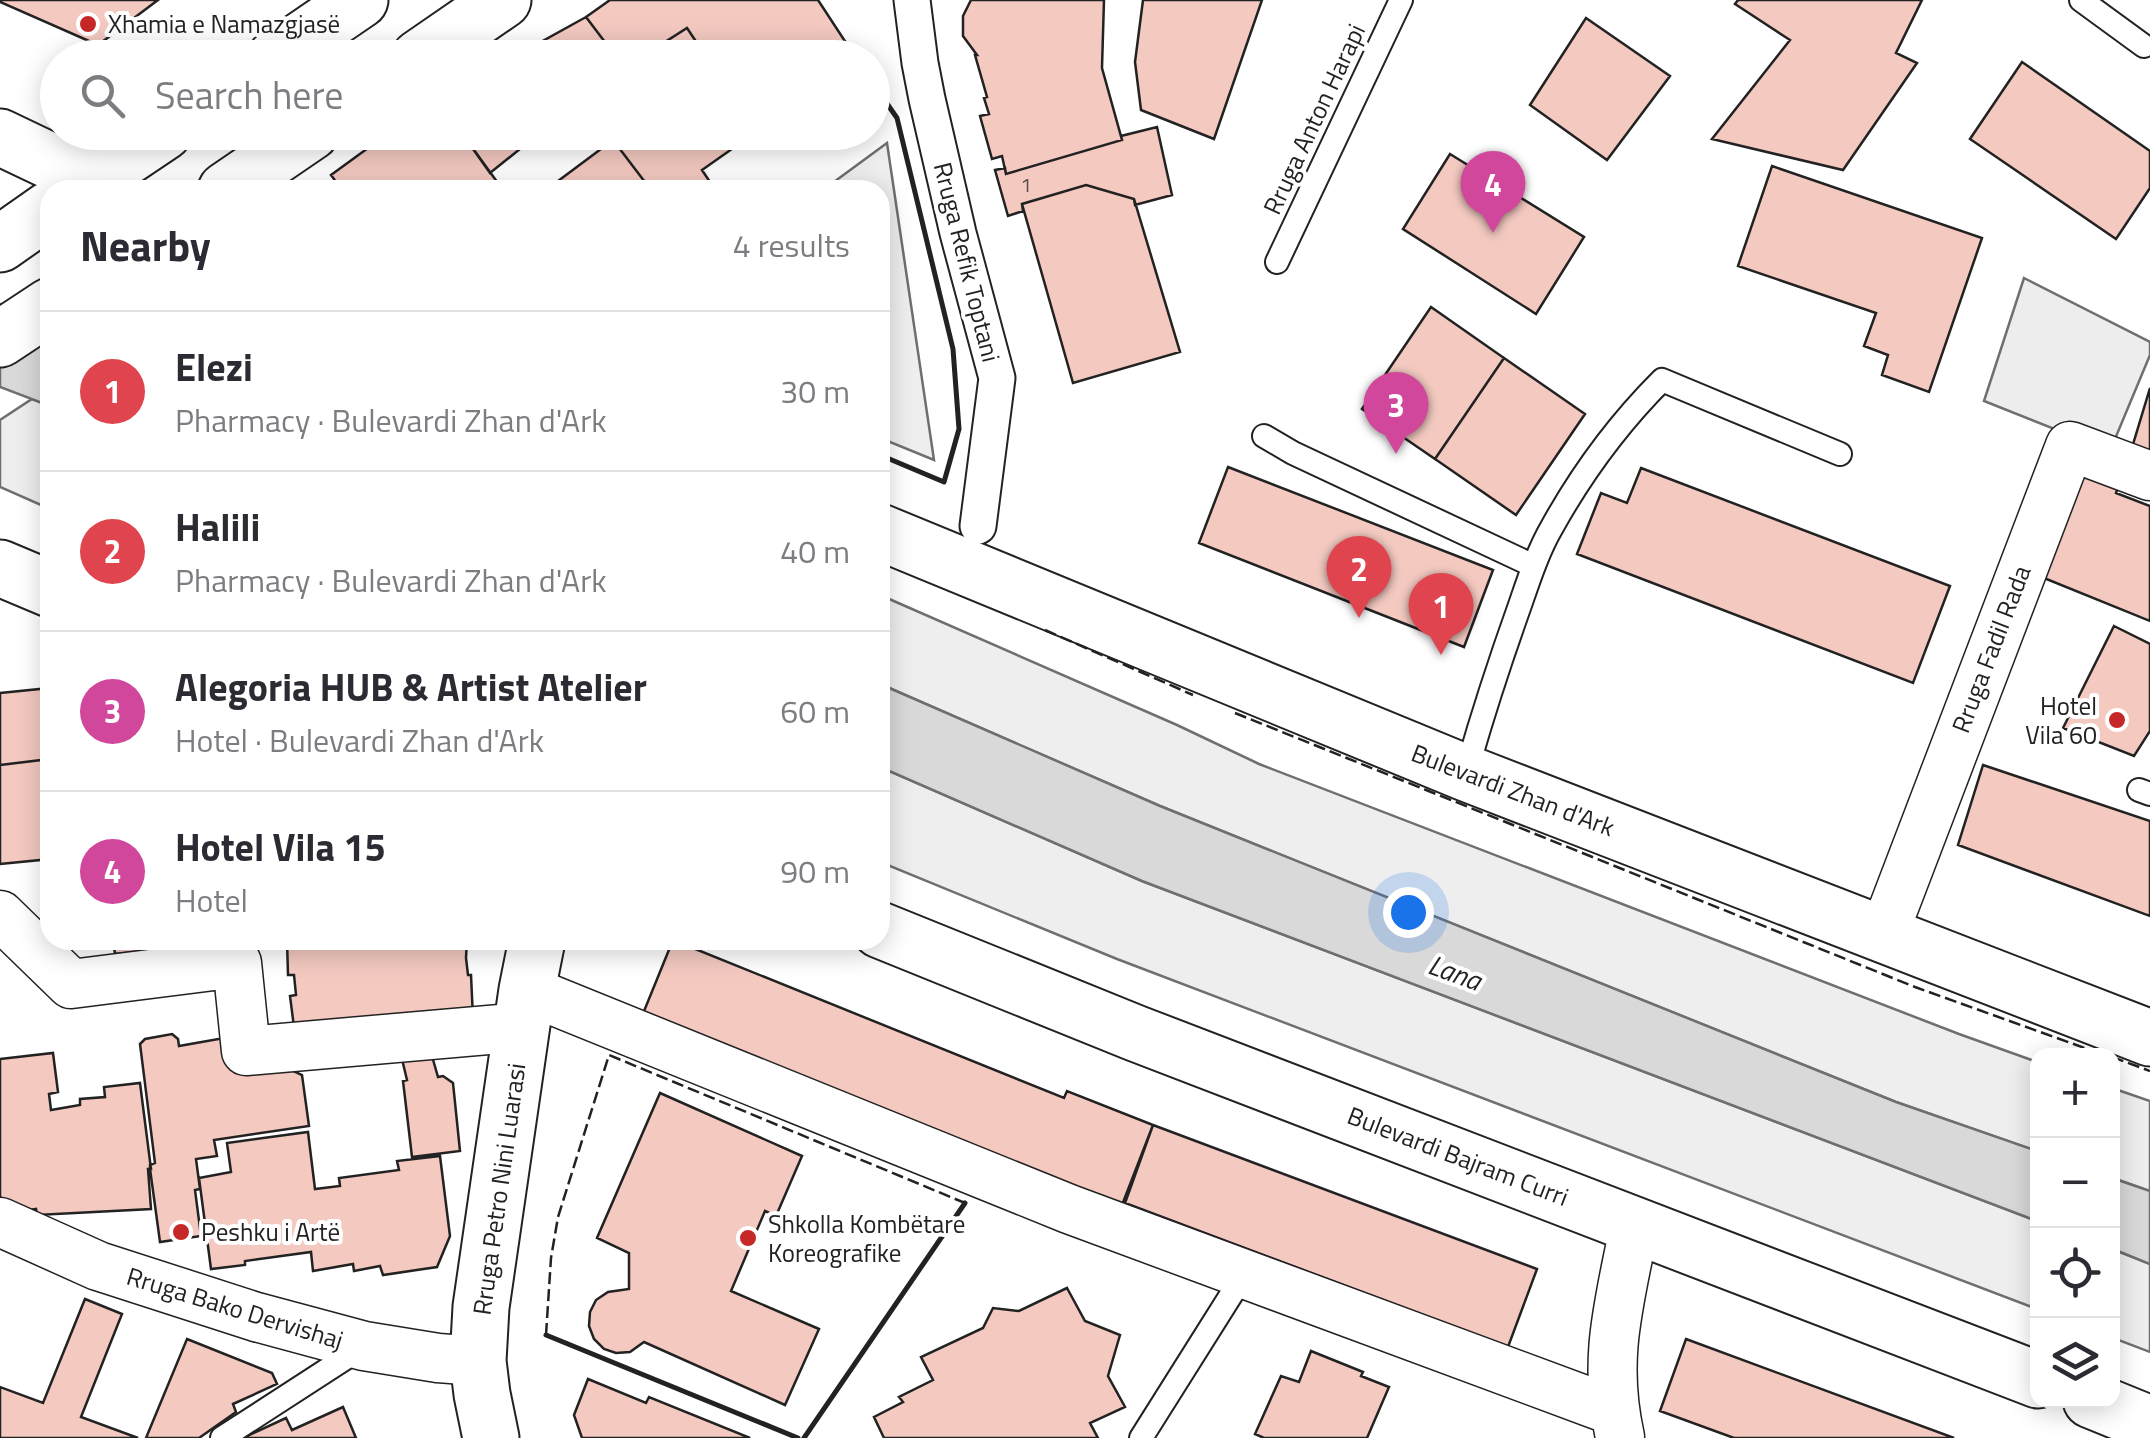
<!DOCTYPE html>
<meta charset="utf-8">
<style>
body{margin:0;font-family:"Titillium Web",sans-serif;background:#f7f7f7;color:#2b2b33}
.controls{position:absolute;right:30px;bottom:30px;display:grid;overflow:hidden;border-radius:20px;box-shadow:0 5px 25px #0003}
.controls button{width:90px;height:90px;display:grid;place-items:center;padding:0;border:0;border-bottom:2px solid #e1e1e2;background:#fff;color:#2b2b33;font:50px sans-serif}
.you{position:absolute;left:1408px;top:912px;width:35px;height:35px;margin:-25px;border:8px solid #fff;border-radius:50%;background:#1a73e8;box-shadow:0 0 0 15px #1a73e833}
.badge{display:grid;place-items:center;width:65px;height:65px;border-radius:50%;background:#b45309;color:#fff;font-size:32px;font-weight:700}
.pin{position:absolute;translate:-50% -82px;filter:drop-shadow(0 2px 5px #0008)}
.pin::after{content:'';position:absolute;top:52px;width:35px;height:30px;background:inherit;clip-path:polygon(0 0,100% 0,50% 100%)}
.list{margin:0;padding:0;list-style:none}
h2{display:flex;justify-content:space-between;align-items:center;height:130px;margin:0;padding:0 40px;font-size:42px}
h2 small{font-size:32px;font-weight:400;color:#7c7c81}
.list li{display:grid;grid-template-columns:65px 1fr auto;gap:30px;align-items:center;box-sizing:border-box;height:160px;padding:0 40px;border-top:2px solid #e1e1e2}
.list b{display:block;font-size:38px;white-space:nowrap}
.list p{margin:0;font-size:32px;white-space:nowrap;color:#7c7c81}
.list em{font-size:32px;font-style:normal;color:#7c7c81}
.icon{flex:none;width:55px;height:55px;fill:none;stroke:currentColor;stroke-width:2;stroke-linecap:round;stroke-linejoin:round}
.map{position:relative;flex:none;width:2150px;height:1438px;overflow:hidden}
.search{position:absolute;background:#fff;box-shadow:0 5px 25px #0003;left:40px;top:40px;width:850px;height:110px;display:flex;align-items:center;gap:25px;box-sizing:border-box;padding:0 35px;border-radius:55px;color:#7c7c81;font-size:38px}
.panel{position:absolute;background:#fff;box-shadow:0 5px 25px #0003;left:40px;top:180px;width:850px;height:770px;border-radius:30px}
.map>svg:first-child{display:block}
.green{fill:#eee;stroke:#6f6f6f;stroke-width:2.5}
.parking{fill:#ededed;stroke:#6f6f6f;stroke-width:2.5}
.water{fill:#d9d9d9;stroke:#6f6f6f;stroke-width:2.5}
.building{fill:#f3c9c0;stroke:#222;stroke-width:2.5}
.lines{fill:none;stroke-linecap:round;stroke-linejoin:round}
.service-casing{stroke:#222;stroke-width:26}
.pedestrian-casing{stroke:#222;stroke-width:39}
.minor-casing{stroke:#222;stroke-width:51}
.tertiary-casing{stroke:#222;stroke-width:59}
.secondary-casing{stroke:#222;stroke-width:59}
.primary-casing{stroke:#222;stroke-width:59}
.service{stroke:#fff;stroke-width:22}
.pedestrian{stroke:#fff;stroke-width:35}
.minor{stroke:#fff;stroke-width:48}
.tertiary{stroke:#fff;stroke-width:55}
.secondary{stroke:#fff;stroke-width:55}
.primary{stroke:#fff;stroke-width:55}
.fence{stroke:#222;stroke-width:2.5;stroke-dasharray:12 5;stroke-linecap:butt}
.wall{stroke:#222;stroke-width:5}
.poi-dot{fill:#c62828;stroke:#fff;stroke-width:4}
.labels{text-anchor:middle;dominant-baseline:central;stroke-width:8;stroke-linejoin:round;paint-order:stroke}
.number-label{font-size:20px;fill:#564c4a}
.poi-label{font-size:25px;fill:#222;stroke:#fff;text-anchor:start}
.street-label{font-size:25px;fill:#222;stroke:#fff}
.water-label{font-size:28px;font-style:italic;fill:#222;stroke:#fff}
</style>
<div class="map">
<svg width="2150" height="1438" viewBox="0 0 2150 1438">
<rect width="100%" height="100%" fill="#fff"/>
<path class="green" d="M887,143l47,317 -54,-22v-248h-57z
M32,399l18,7v103l-50,-22v-67z
M880,595l297,130 82,39 700,270 78,28v89l-141,-49 -736,-296 -280,-122z
M880,767l262,114 895,340v88l-920,-350 -237,-97z
M2112,1088l38,13v90l-37,-13z
M2112,1249l38,15v88l-37,-14z"/>
<path class="parking" d="M2024,278l126,64v13l-40,96 -126,-50z"/>
<path class="water" d="M0,304l50,20v82l-50,-19z
M880,684l280,122 736,296 141,49v70l-895,-340 -262,-114z
M2112,1178l38,13v73l-37,-15z"/>
<path class="building" d="M0,0h158l-60,45 -98,-43z
M610,0h208l38,58h-149l-20,-30 -47,30h-23l-31,-41z
M971,0h133l-2,68 20,72 -116,34 -4,-18 -10,3 -12,-43 9,-2 -5,-16 3,-1 -12,-42h2l-14,-19v-20z
M1143,0h119l-48,139 -73,-29 -6,-48z
M1738,0h184l-26,53 21,10 -74,107 -131,-31 78,-99 -55,-36z
M586,17l31,41h-105z
M1586,18l84,58 -63,84 -77,-55z
M687,28l20,30h-67z
M2022,62l128,89v37l-34,51 -146,-100z
M1157,127l15,68 -37,10 -1,-6 -48,-14 -64,19 1,7 -15,5 -13,-46 10,-2 1,6 116,-34 -1,-4z
M390,132h71l42,58h-161l-11,-15z
M461,132h80l-51,41z
M623,132h133l-54,38 8,12 -10,8h-49l-38,-50z
M613,140l38,50h-105z
M1450,154l134,83 -48,77 -133,-85z
M1772,166l210,72 -53,154 -47,-17 6,-20 -24,-9 12,-33 -138,-47z
M1086,185l48,14 46,153 -107,31 -51,-179z
M1431,307l73,51 -69,101 -73,-50z
M1504,358l81,56 -69,101 -81,-56z
M2150,388v69l-19,-6z
M2086,457l38,15 -8,21 34,13v115l-111,-45z
M1228,467l265,103 -29,77 -265,-104z
M1641,468l309,118 -37,97 -336,-129 24,-61 26,10z
M2114,626l36,18v87l-16,25 -71,-28z
M50,688v71l-50,6v-72z
M50,759v100l-50,5v-99z
M1983,765l167,56v95l-192,-71z
M113,940h143l-141,14z
M287,940h180l-1,18 2,17h3l2,43 -178,17 -5,-39 6,-1 -2,-20h-6z
M673,940l391,158 3,-7 86,34 -36,93 -475,-202z
M172,1034l6,5 1,7 45,-8 78,37 7,51 -95,14 3,16 -21,3 4,30 -5,1 6,46 -41,6 -10,-73v-4l5,-2 -15,-119 5,-5z
M53,1053l5,39 -9,2 2,16 29,-5v-6l25,-2 -1,-10 36,-4 11,86h-3l3,40 -114,6 -1,-6 -34,5 -2,-19v-136z
M432,1056l6,21 5,-1 10,7 7,68 -48,6 -9,-76 4,-1 -5,-21z
M660,1093l142,63 -26,60 -11,-5 -34,80 88,38 -34,76 -141,-63 -14,10 -14,1 -12,-4 -10,-10 -5,-13 1,-14 6,-12 12,-8 21,-3v-36l-32,-15z
M1153,1125l384,144 -29,78 -383,-144z
M308,1132l7,57 25,-3 -1,-8 60,-8 -2,-9 43,-5 10,80 -13,31 -54,8 -3,-9 -26,5 -1,-7 -40,7 -2,-19 -66,9v4l-34,4 -12,-91 32,-6 -4,-29z
M1067,1288l18,33 35,14 -12,41 17,31 -35,16 8,15h-214l-10,-21 29,-15 -4,-5 34,-17 -12,-23 62,-29 10,-20 26,3z
M85,1299l37,15 -41,103 57,21h-138v-51l43,16z
M187,1339l85,34 5,11 -44,20 3,8 -37,26h-53z
M1686,1339l268,99h-220l-74,-27z
M1311,1351l52,21 -2,4 28,11 -22,51h-103l-9,-4 26,-58 18,6z
M588,1379l58,24 3,-6 101,41h-168l-8,-23z
M343,1407l13,31h-113l43,-20 6,12z"/>
<g class="lines">
<defs>
<path id="service" d="M2081,0l63,46
M1277,262l124,-262
M1264,436l29,17 241,113
M1466,773c16,-57 34,-112 54,-168 9,-26 18,-54 32,-78 30,-54 67,-104 110,-147l178,74
M2139,790l11,4
M222,1438l139,-90
M1141,1438l102,-162"/>
<path id="pedestrian" d="M912,0l8,63 7,36 31,134 39,145 -19,148"/>
<path id="minor" d="M0,915l71,69 166,-21 9,88 276,-24
M1884,933l186,-487 80,30
M527,990l542,219 545,202
M0,1222l98,44 158,51 108,29 74,12 40,3
M1620,1437c-18,-80 0,-136 15,-214"/>
<path id="tertiary" d="M491,1438l-9,-44 -4,-33 3,-54 46,-317 10,-50"/>
<path id="secondary" d="M275,58l85,-58
M419,58l84,-58
M91,181l73,-49
M226,190l85,-58"/>
<path id="primary" d="M0,137l111,53
M0,244l50,-35
M0,339l50,-33
M880,532l586,241 684,265
M0,568l50,21
M880,930l255,103 903,347
M2091,1400l59,24"/>
</defs>
<use href="#service" class="service-casing"/>
<use href="#pedestrian" class="pedestrian-casing"/>
<use href="#minor" class="minor-casing"/>
<use href="#tertiary" class="tertiary-casing"/>
<use href="#secondary" class="secondary-casing"/>
<use href="#primary" class="primary-casing"/>
<use href="#service" class="service"/>
<use href="#pedestrian" class="pedestrian"/>
<use href="#minor" class="minor"/>
<use href="#tertiary" class="tertiary"/>
<use href="#secondary" class="secondary"/>
<use href="#primary" class="primary"/>
<path class="fence" d="M1045,630l148,65
M1235,713l680,274 192,69
M2112,1057l38,14
M546,1335l5,-77 7,-41 51,-162 356,148"/>
<path class="wall" d="M872,82l25,36 56,231 6,80 -15,53 -64,-27
M546,1335l252,103
M804,1438l161,-235"/>
</g>
<g class="poi-dot">
<circle cx="88" cy="24" r="10"/>
<circle cx="2117" cy="720" r="10"/>
<circle cx="181" cy="1232" r="10"/>
<circle cx="748" cy="1238" r="10"/>
</g>
<g class="labels">
<g class="number-label">
<text x="1026" y="184">1</text>
</g>
<g class="poi-label">
<text x="108" y="24">Xhamia e Namazgjasë</text>
<text x="2097" y="706" text-anchor="end">Hotel<tspan x="2097" dy="29">Vila 60</tspan></text>
<text x="768" y="1224">Shkolla Kombëtare<tspan x="768" dy="29">Koreografike</tspan></text>
<text x="201" y="1232">Peshku i Artë</text>
</g>
<g class="street-label">
<text transform="translate(1314 119) rotate(-65)">Rruga Anton Harapi</text>
<text transform="translate(967 262) rotate(76)">Rruga Refik Toptani</text>
<text transform="translate(1991 649) rotate(-69)">Rruga Fadil Rada</text>
<text transform="translate(1513 790) rotate(21)">Bulevardi Zhan d'Ark</text>
<text transform="translate(1458 1156) rotate(21)">Bulevardi Bajram Curri</text>
<text transform="translate(499 1189) rotate(-82)">Rruga Petro Nini Luarasi</text>
<text transform="translate(235 1308) rotate(17)">Rruga Bako Dervishaj</text>
</g>
<g class="water-label">
<text transform="translate(1455 972) rotate(20)">Lana</text>
</g>
</g>
</svg>
<div class="controls">
<button>+</button>
<button>−</button>
<button><svg class="icon" aria-label="locate" viewBox="0 0 24 24"><circle cx="12" cy="12" r="6"/><path d="M12 2v4M12 18v4M2 12h4M18 12h4"/></svg></button>
<button><svg class="icon" aria-label="layers" viewBox="0 0 24 24"><path d="M12 4l9 5-9 5-9-5zM3 14l9 5 9-5"/></svg></button>
</div>
<div class="you"></div>
<div class="pin badge" style="left:1441px;top:655px;background:#e0444e">1</div>
<div class="pin badge" style="left:1359px;top:618px;background:#e0444e">2</div>
<div class="pin badge" style="left:1396px;top:454px;background:#d1479c">3</div>
<div class="pin badge" style="left:1493px;top:233px;background:#d1479c">4</div>
<div class="search"><svg class="icon" aria-label="search" viewBox="0 0 24 24"><circle cx="10" cy="10" r="6"/><path d="M15 15l6 6"/></svg>Search here</div>
<section class="panel">
<h2>Nearby<small>4 results</small></h2>
<ul class="list">
<li><span class="badge" style="background:#e0444e">1</span><div><b>Elezi</b><p>Pharmacy · Bulevardi Zhan d'Ark</p></div><em>30 m</em></li>
<li><span class="badge" style="background:#e0444e">2</span><div><b>Halili</b><p>Pharmacy · Bulevardi Zhan d'Ark</p></div><em>40 m</em></li>
<li><span class="badge" style="background:#d1479c">3</span><div><b>Alegoria HUB &amp; Artist Atelier</b><p>Hotel · Bulevardi Zhan d'Ark</p></div><em>60 m</em></li>
<li><span class="badge" style="background:#d1479c">4</span><div><b>Hotel Vila 15</b><p>Hotel</p></div><em>90 m</em></li>
</ul>
</section>
</div>
